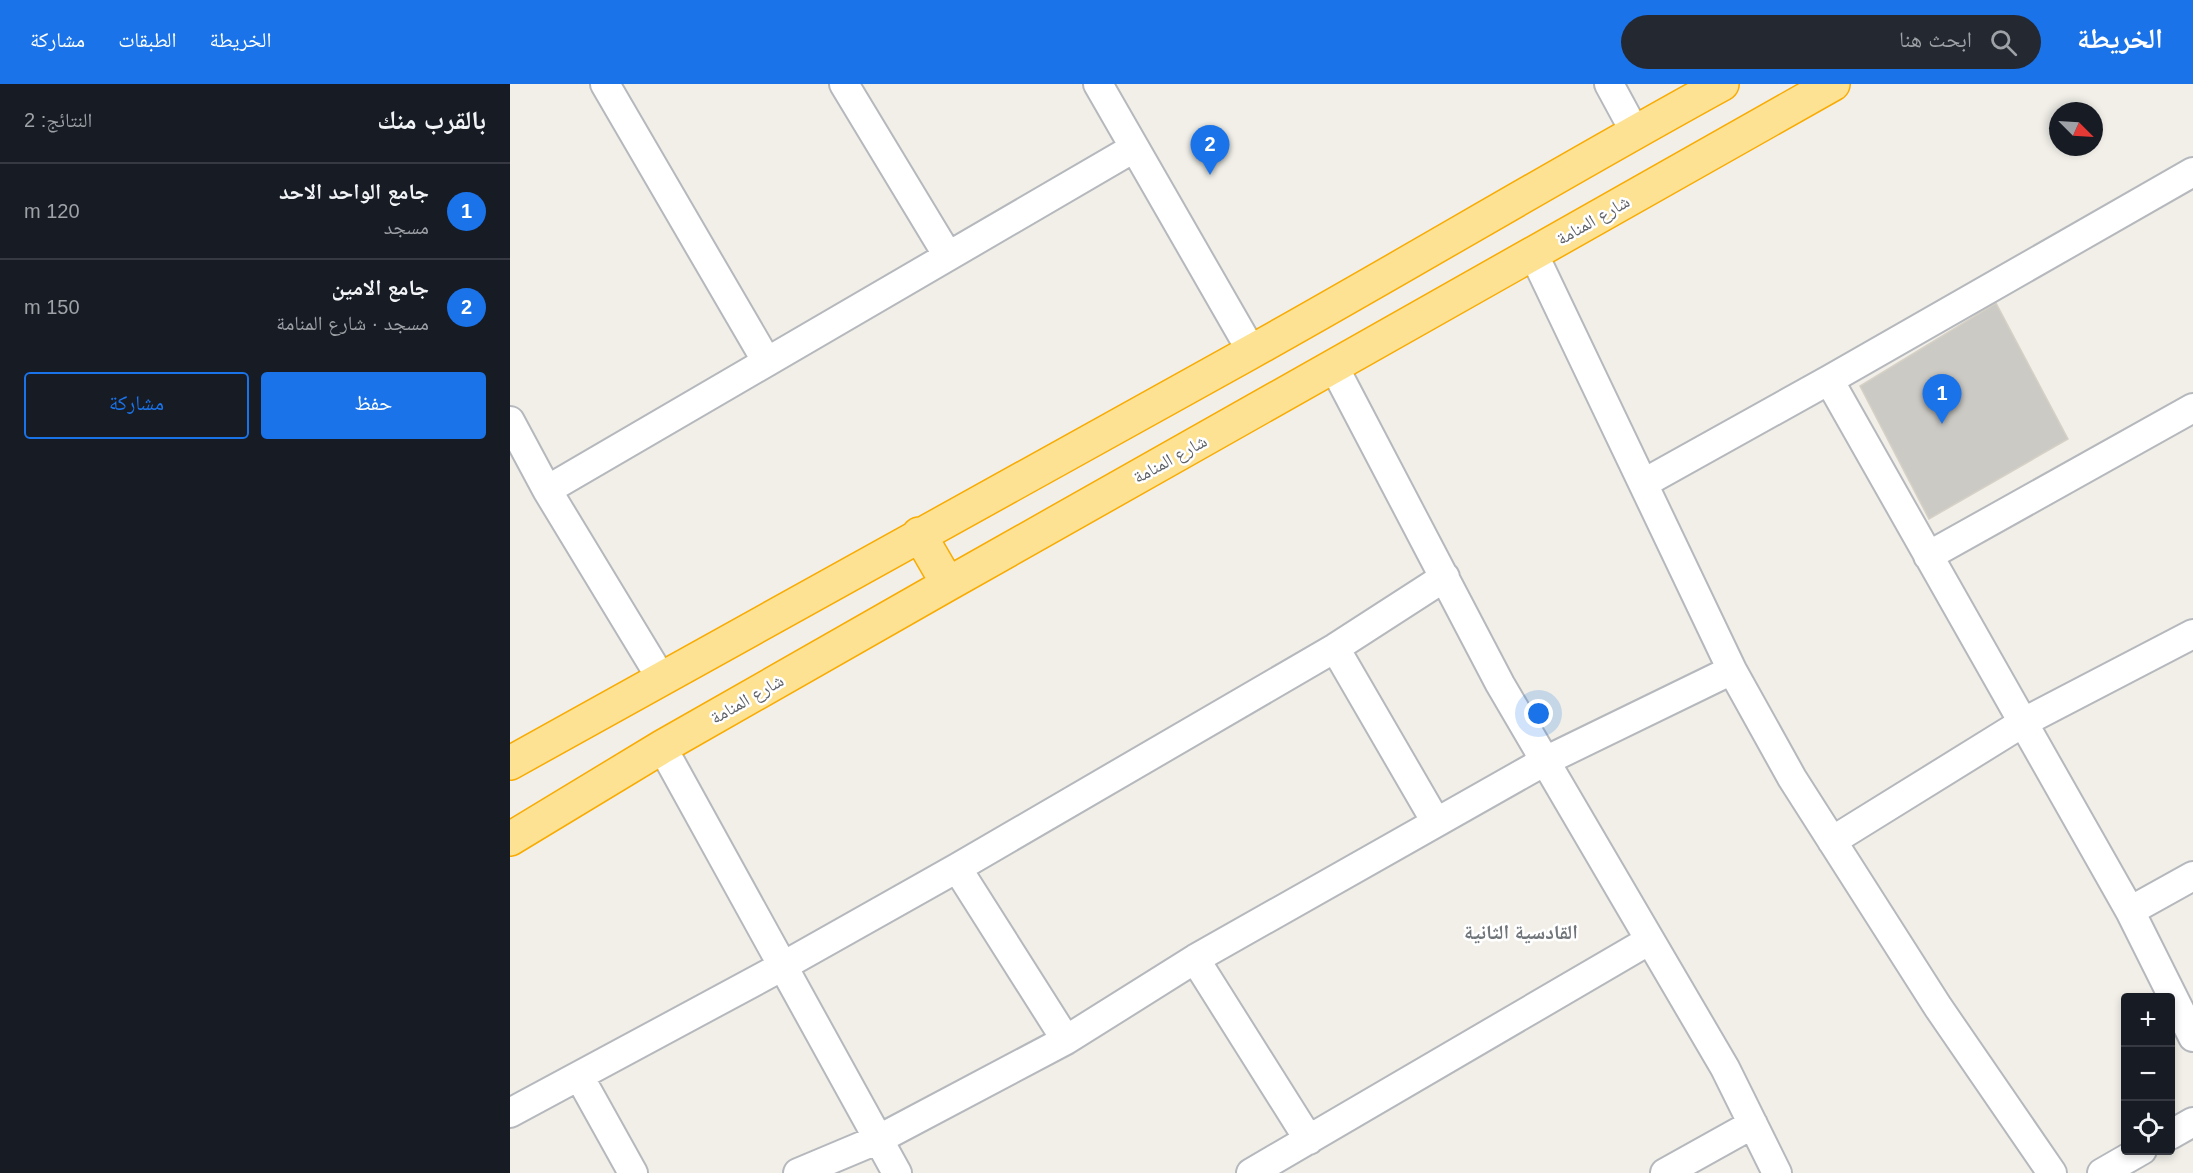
<!DOCTYPE html>
<html lang="ar">
<meta charset="utf-8">
<style>
body{margin:0;font-family:Helvetica,"Noto Naskh Arabic",sans-serif;background:#242831;color:#f1f3f6;direction:rtl}
.controls{position:absolute;right:18px;bottom:18px;display:grid;overflow:hidden;border-radius:6px;box-shadow:0 3px 9px #0003}
.controls button{width:54px;height:54px;display:grid;place-items:center;padding:0;border:0;border-bottom:2px solid #363941;background:#171b24;color:#f1f3f6;font:30px sans-serif}
.compass{position:absolute;left:1539px;top:18px;width:54px;height:54px;border-radius:50%;background:#171b24;box-shadow:0 3px 9px #0003;rotate:114deg}
.you{position:absolute;left:1029px;top:630px;width:21px;height:21px;margin:-15px;border:4px solid #fff;border-radius:50%;background:#1a73e8;box-shadow:0 0 0 9px #1a73e833}
.badge{display:grid;place-items:center;width:39px;height:39px;border-radius:50%;background:#1a73e8;color:#fff;font-size:20px;font-weight:700}
.pin{position:absolute;translate:-50% -50px;filter:drop-shadow(0 2px 3px #0008)}
.pin::after{content:'';position:absolute;top:32px;width:21px;height:18px;background:inherit;clip-path:polygon(0 0,100% 0,50% 100%)}
.list{margin:0;padding:0;list-style:none}
h2{display:flex;justify-content:space-between;align-items:center;height:78px;margin:0;padding:0 24px;font-size:26px}
h2 small{font-size:20px;font-weight:400;color:#9ea1a6}
.list li{display:grid;grid-template-columns:39px 1fr auto;gap:18px;align-items:center;box-sizing:border-box;height:96px;padding:0 24px;border-top:2px solid #363941}
.list b{display:block;font-size:22px;white-space:nowrap}
.list p{margin:0;font-size:20px;white-space:nowrap;color:#9ea1a6}
.list em{font-size:20px;font-style:normal;color:#9ea1a6}
.actions{display:flex;gap:12px;padding:18px 24px}
.actions a{flex:1;padding:14px 0;border:2px solid #1a73e8;border-radius:6px;text-align:center;font-size:21px;color:#1a73e8}
.actions .main{background:#1a73e8;color:#fff}
.icon{flex:none;width:33px;height:33px;fill:none;stroke:currentColor;stroke-width:2;stroke-linecap:round;stroke-linejoin:round}
.map{position:relative;flex:none;width:1683px;height:1089px;overflow:hidden;direction:ltr}
header{display:flex;align-items:center;gap:36px;box-sizing:border-box;height:84px;padding:0 30px;background:#1a73e8;color:#fff}
header strong{font-size:28px}
nav{display:flex;gap:33px;margin-inline-start:auto;font-size:21px}
.search{width:420px;height:54px;background:#242831;display:flex;align-items:center;gap:15px;box-sizing:border-box;padding:0 21px;border-radius:33px;color:#9ea1a6;font-size:22px}
main{display:flex}
aside{flex:1;background:#171b24}
.map>svg:first-child{display:block}
.building{fill:#cccac5;stroke:#d6d1c6;stroke-width:1.5}
.lines{fill:none;stroke-linecap:round;stroke-linejoin:round}
.minor-casing{stroke:#b5b8bc;stroke-width:32}
.highway-casing{stroke:#f9ab00;stroke-width:36}
.minor{stroke:#fff;stroke-width:28}
.highway{stroke:#fde293;stroke-width:33}
.labels{text-anchor:middle;dominant-baseline:central;stroke-width:5;stroke-linejoin:round;paint-order:stroke}
.street-label{font-size:18px;fill:#5f6368;stroke:#fff}
.neighbourhood-label{font-size:20px;font-weight:bold;fill:#70757a;stroke:#fff}
</style>
<header>
<strong>الخريطة</strong>
<div class="search"><svg class="icon" aria-label="search" viewBox="0 0 24 24"><circle cx="10" cy="10" r="6"/><path d="M15 15l6 6"/></svg>ابحث هنا</div>
<nav><a>الخريطة</a><a>الطبقات</a><a>مشاركة</a></nav>
</header>
<main>
<div class="map">
<svg width="1683" height="1089" viewBox="0 0 1683 1089">
<rect width="100%" height="100%" fill="#f1efe8"/>
<path class="building" d="M1486,219l72,136 -139,80 -69,-133z"/>
<g class="lines">
<defs>
<path id="minor" d="M95,0l162,278
M334,0l104,172
M588,0l154,268
M1099,0l26,48
M1023,169l199,417 60,108 146,229 114,166
M824,283l166,317 225,384 52,105
M1319,296l301,531 63,126
M0,337l37,69 114,188
M1134,399l185,-103 364,-208
M37,406l587,-342
M1418,472l265,-148
M825,564l101,174
M152,663l235,426
M1322,757l192,-119 169,-88
M447,784l109,172
M1620,827l63,-35
M685,875l114,181
M69,992l54,97
M0,1029l273,-147 174,-98 378,-220 110,-71
M1660,1051l23,-13
M288,1089l81,-34 187,-99 129,-81 350,-198 187,-91
M741,1089l399,-233
M1155,1089l88,-49
M1592,1089l40,-23"/>
<path id="highway" d="M409,450l29,50
M0,679c245,-138 492,-273 739,-410 158,-88 314,-182 473,-269
M0,755l152,-92 286,-163 885,-500"/>
</defs>
<use href="#minor" class="minor-casing"/>
<use href="#highway" class="highway-casing"/>
<use href="#minor" class="minor"/>
<use href="#highway" class="highway"/>
</g>
<g class="labels">
<g class="street-label">
<text transform="translate(1083 136) rotate(-30)">شارع المنامة</text>
<text transform="translate(660 375) rotate(-29)">شارع المنامة</text>
<text transform="translate(237 615) rotate(-30)">شارع المنامة</text>
</g>
<g class="neighbourhood-label">
<text x="1011" y="848">القادسية الثانية</text>
</g>
</g>
</svg>
<div class="controls">
<button>+</button>
<button>−</button>
<button><svg class="icon" aria-label="locate" viewBox="0 0 24 24"><circle cx="12" cy="12" r="6"/><path d="M12 2v4M12 18v4M2 12h4M18 12h4"/></svg></button>
</div>
<svg class="compass" viewBox="-18 -18 36 36"><path d="M0-13l5 13h-10z" fill="#e53935"/><path d="M0 13l5-13h-10z" fill="#9ea1a6"/></svg>
<div class="you"></div>
<div class="pin badge" style="left:1432px;top:340px">1</div>
<div class="pin badge" style="left:700px;top:91px">2</div>
</div>
<aside>
<h2>بالقرب منك<small>النتائج: 2</small></h2>
<ul class="list">
<li><span class="badge">1</span><div><b>جامع الواحد الاحد</b><p>مسجد</p></div><em>120 m</em></li>
<li><span class="badge">2</span><div><b>جامع الامين</b><p>مسجد · شارع المنامة</p></div><em>150 m</em></li>
</ul>
<div class="actions"><a class="main">حفظ</a><a>مشاركة</a></div>
</aside>
</main>
